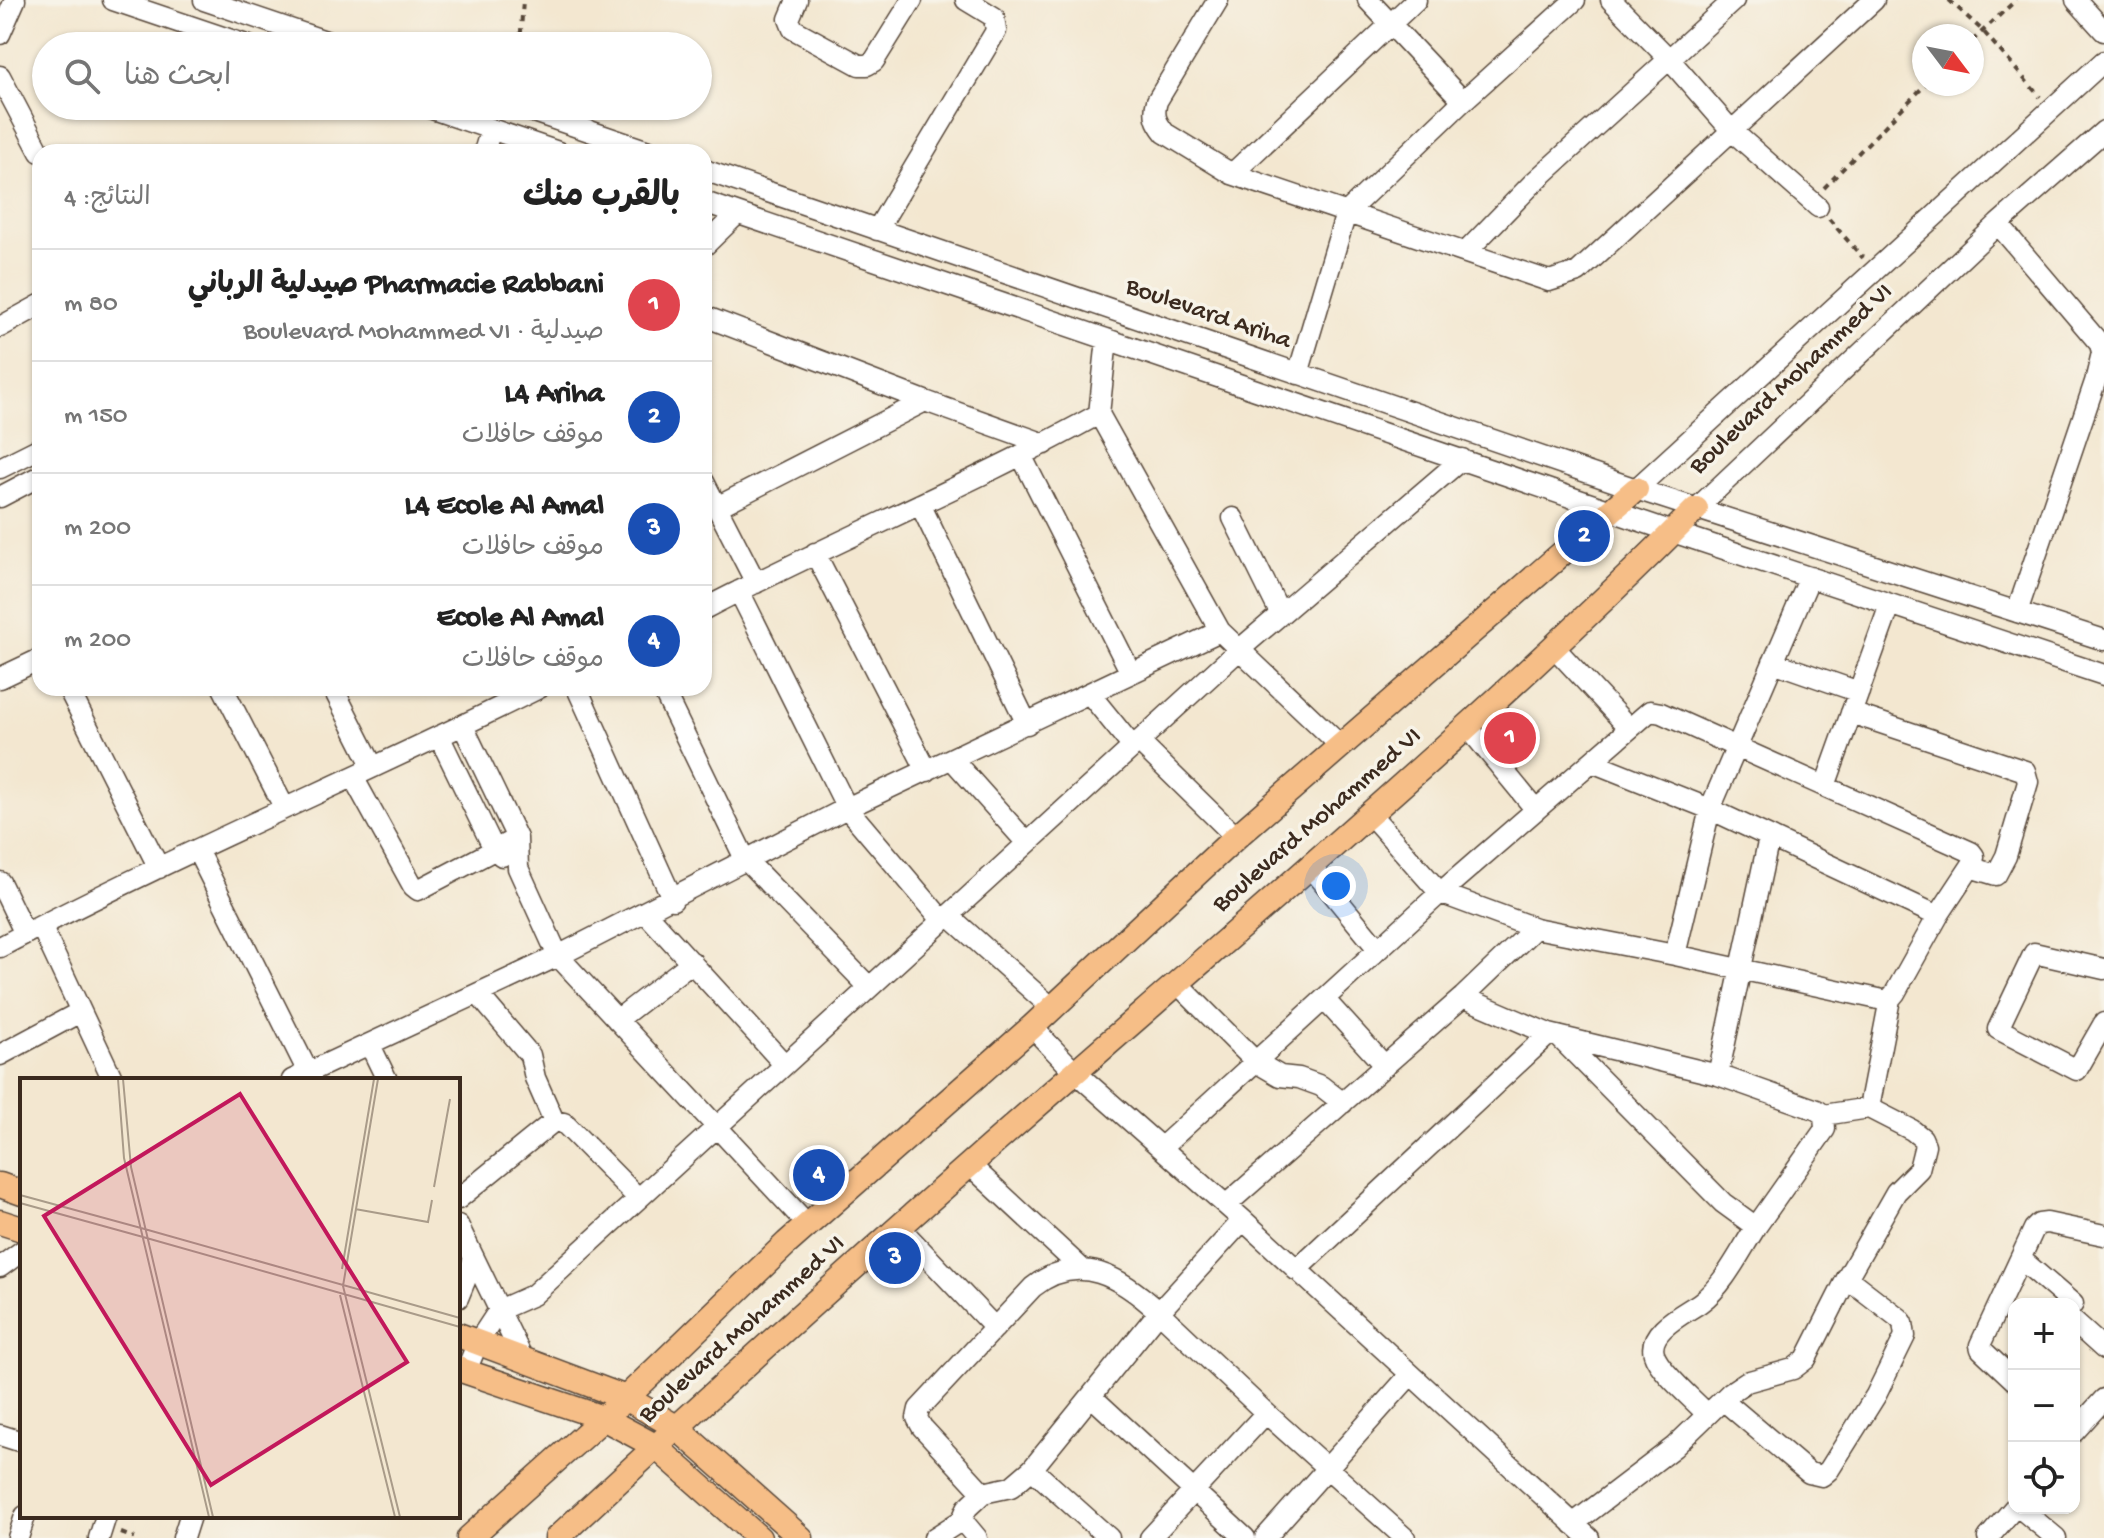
<!DOCTYPE html>
<html lang="ar">
<meta charset="utf-8">
<style>
body{margin:0;font-family:"Gochi Hand","Playpen Sans Arabic",sans-serif;background:#f6f6f6;color:#222;direction:rtl}
.controls{position:absolute;right:24px;bottom:24px;display:grid;overflow:hidden;border-radius:16px;box-shadow:0 2px 6px #0004}
.controls button{width:72px;height:72px;display:grid;place-items:center;padding:0;border:0;border-bottom:2px solid #e0e0e0;background:#fff;color:#222;font:40px sans-serif}
.compass{position:absolute;left:1912px;top:24px;width:72px;height:72px;border-radius:50%;background:#fff;box-shadow:0 2px 6px #0004;rotate:122deg}
.you{position:absolute;left:1336px;top:886px;width:28px;height:28px;margin:-20px;border:6px solid #fff;border-radius:50%;background:#1a73e8;box-shadow:0 0 0 12px #1a73e833}
.badge{display:grid;place-items:center;width:52px;height:52px;border-radius:50%;background:#d93025;color:#fff;font-size:26px;font-weight:700}
.pin{position:absolute;translate:-50% -50%;border:4px solid #fff;box-shadow:0 2px 8px #0006}
.list{margin:0;padding:0;list-style:none}
h2{display:flex;justify-content:space-between;align-items:center;height:104px;margin:0;padding:0 32px;font-size:34px}
h2 small{font-size:26px;font-weight:400;color:#767676}
.list li{display:grid;grid-template-columns:52px 1fr auto;gap:24px;align-items:center;box-sizing:border-box;height:112px;padding:0 32px;border-top:2px solid #e0e0e0}
.list b{display:block;font-size:30px;white-space:nowrap}
.list p{margin:0;font-size:26px;white-space:nowrap;color:#767676}
.list em{font-size:26px;font-style:normal;color:#767676}
.icon{flex:none;width:44px;height:44px;fill:none;stroke:currentColor;stroke-width:2;stroke-linecap:round;stroke-linejoin:round}
.map{position:relative;flex:none;width:2104px;height:1538px;overflow:hidden;direction:ltr}
.search{position:absolute;background:#fff;box-shadow:0 2px 6px #0004;left:32px;top:32px;width:680px;height:88px;display:flex;align-items:center;gap:20px;box-sizing:border-box;padding:0 28px;border-radius:44px;color:#767676;font-size:30px}
.panel{position:absolute;background:#fff;box-shadow:0 2px 6px #0004;left:32px;top:144px;width:680px;height:552px;border-radius:24px;direction:rtl}
.map>svg:first-child{display:block}
.lines{fill:none;stroke-linecap:round;stroke-linejoin:round}
.minor-casing{stroke:#574639;stroke-width:23}
.major-casing{stroke:#574639;stroke-width:27}
.path{stroke:#574639;stroke-width:4;stroke-dasharray:6 6;stroke-linecap:butt}
.minor{stroke:#fff;stroke-width:20}
.major{stroke:#f6be87;stroke-width:24}
.labels{text-anchor:middle;dominant-baseline:central;stroke-width:7;stroke-linejoin:round;paint-order:stroke}
.street-label{font-size:26px;fill:#3b2a1e;stroke:#f7f3e8}
.inset-road{fill:none;stroke:#a99b89;stroke-width:2}
.view{fill:#c2185b;fill-opacity:0.15;stroke:#c2185b;stroke-width:4}
.inset-edge{fill:none;stroke:#3b2a1e;stroke-width:4}
</style>
<div class="map">
<svg width="2104" height="1538" viewBox="0 0 2104 1538">
<rect width="100%" height="100%" fill="#f7f3e8"/>
<filter id="ink" filterUnits="userSpaceOnUse"><feTurbulence type="fractalNoise" baseFrequency=".0125" numOctaves="2"/><feDisplacementMap in="SourceGraphic" scale="16" xChannelSelector="R" yChannelSelector="G"/><feConvolveMatrix kernelMatrix="1 2 1 2 8 2 1 2 1" color-interpolation-filters="sRGB"/></filter>
<filter id="wash" filterUnits="userSpaceOnUse"><feTurbulence type="fractalNoise" baseFrequency=".006" numOctaves="4" result="noise"/><feDisplacementMap in="SourceGraphic" scale="32" xChannelSelector="R" yChannelSelector="G"/><feGaussianBlur stdDeviation="1.8" result="paint"/><feColorMatrix in="noise" values="0 0 0 0 0 0 0 0 0 0 0 0 0 0 0 0 0 1.4 0 .05"/><feComposite in="paint" operator="in"/></filter>
<g filter="url(#wash)">
<rect width="100%" height="100%" fill="#f3e7d0"/>
</g>
<g filter="url(#ink)">
<g class="lines">
<defs>
<path id="minor" d="M113,0l136,46
M204,0l136,46
M797,0l-8,19 4,10 66,36h8l7,-4 38,-61
M1218,0l-61,101c-4,14 -1,21 8,32l67,41 317,107 29,-9 296,-272
M1368,0l95,101
M1611,0l58,59 62,71 87,77
M2076,0l28,31
M0,34l15,-34
M0,76l40,76
M424,106l134,46
M516,106l135,46
M484,152l7,-23
M704,170l932,319 468,151
M1232,174l184,-174
M704,202l969,330 431,143
M1998,224l102,120 2,9 -7,29 -78,230
M877,230l119,-199 -2,-14 -28,-17
M704,246l33,-32
M1466,252l67,-69 201,-183
M704,316l221,85 120,43
M0,327l40,-22
M1298,374l48,-161 117,-112 112,-101
M1099,414l121,217 122,116
M1021,455l110,218
M0,468l40,-20
M704,482l52,101
M1636,489l468,-428
M0,497l40,-21
M920,504l107,220
M717,507l208,-106
M1696,509l302,-285 106,-93
M1233,518l47,95
M815,553l112,218
M739,591l108,217 95,112
M704,609c130,-68 267,-124 395,-195l8,-75
M1554,647l75,81
M1773,662l86,30
M0,678l40,-19
M68,688l91,180
M223,688l61,119
M333,688l40,79
M577,688l96,212
M662,688l83,171 124,128
M1089,693l43,53
M1851,713l174,58 3,11 -22,74 -10,19 -20,-6 -3,-6
M463,726l54,112 1,30 40,88 250,269
M1467,726l69,84
M439,736l55,113 8,7
M1138,741l98,96
M952,759l75,84
M353,777l60,109 5,4 99,-52
M1825,786l65,-181
M1370,814l70,79 95,35 140,27 208,45 7,-1 5,-6 43,-77 -228,-107 -118,-47
M197,850l111,222
M1310,866l68,83
M0,882l25,52
M646,913l138,151
M948,915l104,93
M41,926l72,154
M0,947c176,-93 360,-170 539,-259
M1675,955l35,-146 100,-232
M2104,969l-70,-16 -36,76 79,41 27,-47
M1177,983l79,79 24,14 19,2 22,8 22,17
M478,994l52,61 5,23 19,43
M1463,997l86,37 169,41 99,35 7,5 1,14 -69,98 -33,-24 -165,-167
M1324,999l61,67
M617,1020l75,-58
M1032,1027l43,45 168,148 346,318
M370,1045l17,35
M0,1055l80,-43
M1718,1075l51,-237
M292,1080l266,-124 289,-148 373,-177
M1869,1108l21,-109
M1161,1148l279,-255 210,-182 11,2 310,139 3,4 -1,7 -35,53
M970,1165l113,105
M458,1199l96,-78 10,2 74,75
M1226,1205l237,-208 72,-69
M1243,1220l-84,92 107,101 139,125
M458,1225l65,134
M900,1228l95,100
M2022,1260l51,44
M0,1267l22,-16
M1296,1270l253,-236
M458,1298l16,-39
M2074,1322l30,27
M466,1371l12,-29 21,-32 34,-15 707,-646 222,-190
M2014,1380l-33,-31 -1,-4 54,-116 5,-5 8,-1 57,12
M1092,1397l153,141
M1723,1400l86,73 13,3 7,-6 47,-75 29,-59 -2,-13 -4,-5 -52,-40
M1707,1414c-13,-14 -48,-43 -53,-60 -7,-24 32,-41 47,-52 24,-18 39,-51 55,-75
M2074,1432l30,-33
M0,1435l22,7
M983,1493l-61,-66 -5,-9 2,-9 114,-122c46,-36 88,-10 126,25l-127,157 77,69
M2020,1508l36,30
M1573,1524l101,-77 57,-55 15,-10 47,-13 13,-10 41,-81 49,-86 23,-23 6,-24 -3,-7 -10,-8 -43,-22 -45,7
M18,1538l7,-22
M99,1538l7,-22
M183,1538l7,-22
M934,1538l28,-18
M977,1538l-15,-18 5,-12 16,-15 28,-6 21,-18
M1150,1538l116,-125
M1265,1538l145,-163
M1988,1538l26,-30"/>
<path id="major" d="M0,1185l22,8
M0,1222l22,7
M458,1335l168,63 50,29 125,111
M458,1369l145,49 52,28 104,92
M469,1538l157,-140 161,-155 245,-216 204,-190 400,-348
M557,1538c192,-179 388,-353 586,-525 187,-164 377,-327 553,-504"/>
</defs>
<use href="#minor" class="minor-casing"/>
<use href="#major" class="major-casing"/>
<path class="path" d="M1949,0l34,31 57,66
M1972,41l44,-41
M520,46l3,-46
M1824,188l102,-104
M1829,219l34,39
M121,1533l14,5"/>
<use href="#minor" class="minor"/>
<use href="#major" class="major"/>
</g>
</g>
<g class="labels">
<g class="street-label">
<text transform="translate(1208 315) rotate(19)">Boulevard Ariha</text>
<text transform="translate(1792 380) rotate(-43)">Boulevard Mohammed VI</text>
<text transform="translate(1318 821) rotate(-41)">Boulevard Mohammed VI</text>
<text transform="translate(743 1330) rotate(-42)">Boulevard Mohammed VI</text>
</g>
</g>
<g transform="translate(20 1078)">
<rect width="440" height="440" fill="#f3e7d0"/>
<path class="inset-road" d="M98,1l6,79 85,359M103,1l8,88 82,350M358,1l-35,207 57,231M414,109l16,-88M0,117l121,33M0,125l123,34M335,131l73,13 4,-22M121,150l319,90M123,159l317,90M322,191l32,-190M320,217l55,222"/>
<path class="view" d="M220,16l167,268 -196,123 -167,-269z"/>
<rect width="440" height="440" class="inset-edge"/>
</g>
</svg>
<div class="controls">
<button>+</button>
<button>−</button>
<button><svg class="icon" aria-label="locate" viewBox="0 0 24 24"><circle cx="12" cy="12" r="6"/><path d="M12 2v4M12 18v4M2 12h4M18 12h4"/></svg></button>
</div>
<svg class="compass" viewBox="-18 -18 36 36"><path d="M0-13l5 13h-10z" fill="#e53935"/><path d="M0 13l5-13h-10z" fill="#767676"/></svg>
<div class="you"></div>
<div class="pin badge" style="left:1510px;top:738px;background:#e0444e">1</div>
<div class="pin badge" style="left:1584px;top:536px;background:#1a4fb4">2</div>
<div class="pin badge" style="left:895px;top:1258px;background:#1a4fb4">3</div>
<div class="pin badge" style="left:819px;top:1175px;background:#1a4fb4">4</div>
<div class="search"><svg class="icon" aria-label="search" viewBox="0 0 24 24"><circle cx="10" cy="10" r="6"/><path d="M15 15l6 6"/></svg>ابحث هنا</div>
<section class="panel">
<h2>بالقرب منك<small>النتائج: 4</small></h2>
<ul class="list">
<li><span class="badge" style="background:#e0444e">1</span><div><b>Pharmacie Rabbani صيدلية الرباني</b><p>صيدلية · Boulevard Mohammed VI</p></div><em>80 m</em></li>
<li><span class="badge" style="background:#1a4fb4">2</span><div><b>L4 Ariha</b><p>موقف حافلات</p></div><em>150 m</em></li>
<li><span class="badge" style="background:#1a4fb4">3</span><div><b>L4 Ecole Al Amal</b><p>موقف حافلات</p></div><em>200 m</em></li>
<li><span class="badge" style="background:#1a4fb4">4</span><div><b>Ecole Al Amal</b><p>موقف حافلات</p></div><em>200 m</em></li>
</ul>
</section>
</div>
